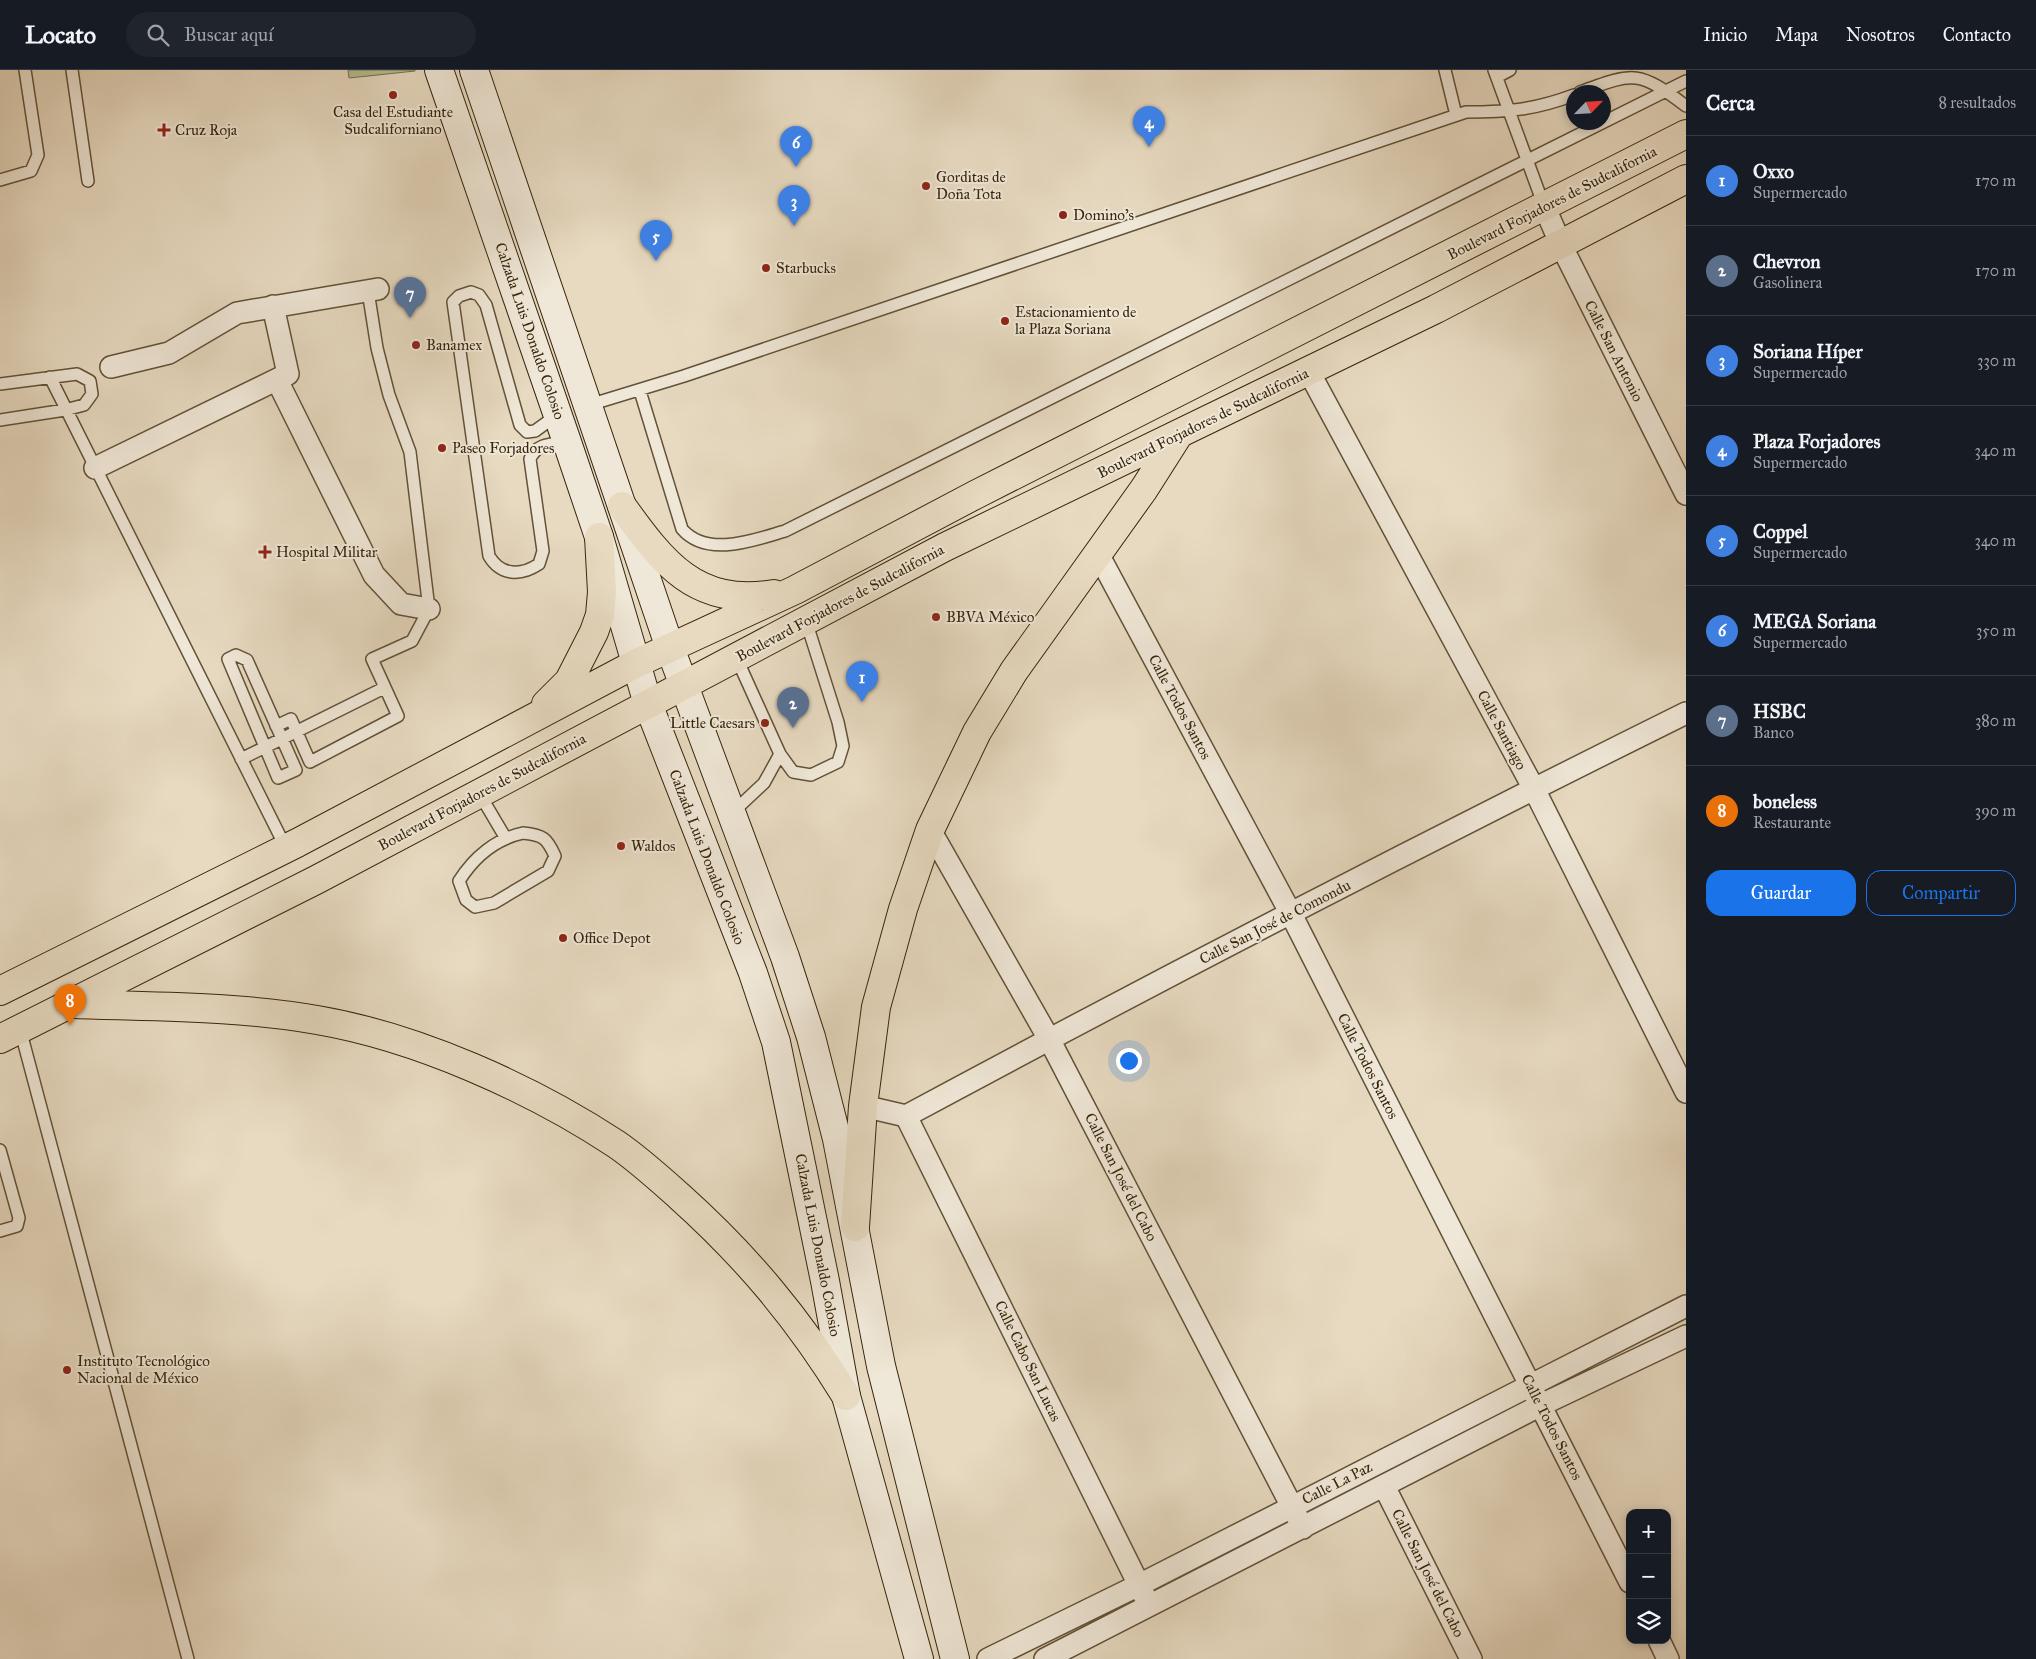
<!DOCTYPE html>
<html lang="es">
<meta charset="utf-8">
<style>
body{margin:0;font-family:"IM FELL Great Primer",serif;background:#20242c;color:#f1f3f6}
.controls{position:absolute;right:15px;bottom:15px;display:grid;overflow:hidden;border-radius:10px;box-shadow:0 2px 8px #0003}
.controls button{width:45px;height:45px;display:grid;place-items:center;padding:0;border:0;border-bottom:1px solid #363941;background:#171b24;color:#f1f3f6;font:25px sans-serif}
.compass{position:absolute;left:1566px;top:15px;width:45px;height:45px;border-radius:50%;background:#171b24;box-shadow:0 2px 8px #0003;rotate:65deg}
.you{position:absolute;left:1128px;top:990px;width:18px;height:18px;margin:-12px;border:4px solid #fff;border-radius:50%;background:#1a73e8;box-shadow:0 0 0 8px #1a73e833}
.badge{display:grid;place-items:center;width:32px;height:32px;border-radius:50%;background:#1a73e8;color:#fff;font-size:16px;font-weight:700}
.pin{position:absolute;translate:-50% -41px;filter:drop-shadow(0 1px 2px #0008)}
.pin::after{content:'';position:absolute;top:26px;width:18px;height:15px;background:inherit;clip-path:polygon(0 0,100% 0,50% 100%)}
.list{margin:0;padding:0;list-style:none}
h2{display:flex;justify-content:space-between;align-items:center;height:65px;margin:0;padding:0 20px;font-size:21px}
h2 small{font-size:16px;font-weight:400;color:#9ea1a6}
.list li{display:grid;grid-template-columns:32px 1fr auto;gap:15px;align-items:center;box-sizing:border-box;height:90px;padding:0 20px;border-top:1px solid #363941}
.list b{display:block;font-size:19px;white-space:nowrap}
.list p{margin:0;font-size:16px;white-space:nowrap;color:#9ea1a6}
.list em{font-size:16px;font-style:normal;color:#9ea1a6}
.actions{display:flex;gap:10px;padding:15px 20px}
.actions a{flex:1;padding:11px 0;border:1px solid #1a73e8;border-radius:15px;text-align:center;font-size:18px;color:#1a73e8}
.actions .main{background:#1a73e8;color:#fff}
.icon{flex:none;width:28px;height:28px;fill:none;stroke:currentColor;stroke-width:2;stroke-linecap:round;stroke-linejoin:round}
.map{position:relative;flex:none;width:1686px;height:1589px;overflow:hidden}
header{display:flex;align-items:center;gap:30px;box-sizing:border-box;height:70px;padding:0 25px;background:#171b24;border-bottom:1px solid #363941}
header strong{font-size:24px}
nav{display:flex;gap:28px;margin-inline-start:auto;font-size:18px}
.search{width:350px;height:45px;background:#20242c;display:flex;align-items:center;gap:12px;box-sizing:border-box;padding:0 18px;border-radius:28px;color:#9ea1a6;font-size:19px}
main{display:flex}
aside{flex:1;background:#171b24}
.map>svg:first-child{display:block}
.green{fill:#b4c093;stroke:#75724f}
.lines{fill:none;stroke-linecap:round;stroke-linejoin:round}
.service-casing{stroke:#625238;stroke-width:14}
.minor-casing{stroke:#625238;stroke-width:24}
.secondary-casing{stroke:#36250b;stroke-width:30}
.primary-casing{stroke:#36250b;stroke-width:30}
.service{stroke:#efe7d7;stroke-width:11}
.minor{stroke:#efe7d7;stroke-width:21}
.secondary{stroke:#efe7d7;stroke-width:28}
.primary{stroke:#e7dac1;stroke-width:28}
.poi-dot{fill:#8f2418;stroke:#efe7d7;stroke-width:2}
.labels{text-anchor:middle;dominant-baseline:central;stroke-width:4;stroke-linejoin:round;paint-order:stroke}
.poi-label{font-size:15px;fill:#36250b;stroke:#efe7d7;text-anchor:start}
.street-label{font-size:15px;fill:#36250b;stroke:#efe7d7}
</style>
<header>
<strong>Locato</strong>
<div class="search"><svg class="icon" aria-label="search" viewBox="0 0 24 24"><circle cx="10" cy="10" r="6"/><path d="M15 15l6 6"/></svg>Buscar aquí</div>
<nav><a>Inicio</a><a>Mapa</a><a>Nosotros</a><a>Contacto</a></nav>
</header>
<main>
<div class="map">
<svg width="1686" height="1589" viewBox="0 0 1686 1589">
<rect width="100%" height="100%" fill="#e7dac1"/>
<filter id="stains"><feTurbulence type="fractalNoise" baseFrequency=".004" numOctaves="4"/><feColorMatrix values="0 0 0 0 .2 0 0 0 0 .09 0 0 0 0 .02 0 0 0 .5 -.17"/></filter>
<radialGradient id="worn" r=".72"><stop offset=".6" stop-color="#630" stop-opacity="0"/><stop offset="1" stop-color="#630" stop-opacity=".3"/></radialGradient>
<path class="green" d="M348,0h67v1l-66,7z"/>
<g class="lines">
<defs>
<path id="service" d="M72,0l16,111
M1445,0l11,45
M1494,0l50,136
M1497,7l13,-7
M1580,22c55,-20 58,-22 106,14
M0,110l31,-9 7,-16 -13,-85
M50,307l236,471
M0,314l77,-10 13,7 2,13 -8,11 -19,5 -65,10
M640,321l42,138c25,29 72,11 103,2l901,-450
M589,335l95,-29 782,-264c42,0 68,-2 108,-17
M557,345l-22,16 -8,1 -7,-7 -34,-120 -7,-10 -8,-3 -12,4 -6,6 36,254c12,20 32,20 50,8l4,-13 -13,-92c7,-16 21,-15 37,-17
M236,585l11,5 49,110 -18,8 -50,-119z
M736,587l44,97 13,18 18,3 27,-13 5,-16 -5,-24 -32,-101
M276,656l15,-7 19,43 88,-46 -26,-57 40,-18 17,-32 -19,-157 -21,-57 -12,-47 -9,-57
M241,689l143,-71
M479,723l26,44
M732,743l32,-30 16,-29
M523,763c20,2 24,5 32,23l-7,15 -54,32 -19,4 -9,-7 -7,-19c15,-24 37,-42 64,-48z
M20,959l168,630
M0,1080l19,68 -2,8 -17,5"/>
<path id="minor" d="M1545,138l16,37 125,249
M111,297l58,-14 68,-40 141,-24
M1309,302l225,417 152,303
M277,310l97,195 27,29 28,5
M95,398l193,-94 -15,-68
M1098,484l193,360 339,668
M930,760l119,209 254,489
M863,1036l43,10c258,-139 518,-273 780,-403
M906,1046l239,481
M1384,1416l87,173
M1659,1570l9,19
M988,1589l151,-74 547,-279
M1045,1589l496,-254 145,-69"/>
<path id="secondary" d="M439,0l128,372 32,95 49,167 105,269 23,69 49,239 21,115 73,263
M474,0l196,578 115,309 26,80 26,102 44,227 74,293"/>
<path id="primary" d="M622,436c41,57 74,101 152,88
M546,634l23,-23 25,-49 6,-17 2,-23 -3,-55
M0,921l297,-148 340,-180 158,-73 180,-95 711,-361
M75,934c80,3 163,2 242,16 100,17 214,68 299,124 22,15 43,34 63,52 67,60 120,123 167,200
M0,969l316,-159 629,-333 491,-238 250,-130
M855,1157l8,-121 13,-99 27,-98 27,-79 47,-98 37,-61 130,-182 35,-55"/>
</defs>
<use href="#service" class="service-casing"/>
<use href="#minor" class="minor-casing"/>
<use href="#secondary" class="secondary-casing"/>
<use href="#primary" class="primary-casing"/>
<use href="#service" class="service"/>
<use href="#minor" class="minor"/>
<use href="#secondary" class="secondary"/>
<use href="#primary" class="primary"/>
</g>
<g class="poi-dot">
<circle cx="393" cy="25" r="5"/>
<path d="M161.5 52.5h5v5h5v5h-5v5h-5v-5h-5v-5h5z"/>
<circle cx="926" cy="116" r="5"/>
<circle cx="1063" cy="145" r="5"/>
<circle cx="766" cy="198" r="5"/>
<circle cx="1005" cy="251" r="5"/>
<circle cx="416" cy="275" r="5"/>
<circle cx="442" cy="378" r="5"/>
<path d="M262.5 474.5h5v5h5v5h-5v5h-5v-5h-5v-5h5z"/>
<circle cx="936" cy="547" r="5"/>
<circle cx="765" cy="653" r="5"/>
<circle cx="621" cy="776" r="5"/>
<circle cx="563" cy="868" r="5"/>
<circle cx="67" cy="1300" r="5"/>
</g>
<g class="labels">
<g class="poi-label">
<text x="393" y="42" text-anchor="middle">Casa del Estudiante<tspan x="393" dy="17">Sudcaliforniano</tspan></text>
<text x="175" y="60">Cruz Roja</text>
<text x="936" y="107">Gorditas de<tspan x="936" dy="17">Doña Tota</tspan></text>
<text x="1073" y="145">Domino's</text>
<text x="776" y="198">Starbucks</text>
<text x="1015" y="242">Estacionamiento de<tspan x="1015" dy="17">la Plaza Soriana</tspan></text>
<text x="426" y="275">Banamex</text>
<text x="452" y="378">Paseo Forjadores</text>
<text x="276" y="482">Hospital Militar</text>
<text x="946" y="547">BBVA México</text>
<text x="755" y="653" text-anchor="end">Little Caesars</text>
<text x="631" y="776">Waldos</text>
<text x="573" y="868">Office Depot</text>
<text x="77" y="1291">Instituto Tecnológico<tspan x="77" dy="17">Nacional de México</tspan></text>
</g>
<g class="street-label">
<text transform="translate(1552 133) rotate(-27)">Boulevard Forjadores de Sudcalifornia</text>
<text transform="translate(530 261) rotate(71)">Calzada Luis Donaldo Colosio</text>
<text transform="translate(1614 281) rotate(63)">Calle San Antonio</text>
<text transform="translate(1203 353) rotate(-26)">Boulevard Forjadores de Sudcalifornia</text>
<text transform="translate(840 533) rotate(-28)">Boulevard Forjadores de Sudcalifornia</text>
<text transform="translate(1180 637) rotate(62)">Calle Todos Santos</text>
<text transform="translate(1502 660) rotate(62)">Calle Santiago</text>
<text transform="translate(482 722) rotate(-28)">Boulevard Forjadores de Sudcalifornia</text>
<text transform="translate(707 787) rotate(69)">Calzada Luis Donaldo Colosio</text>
<text transform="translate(1275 852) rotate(-27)">Calle San José de Comondu</text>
<text transform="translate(1368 996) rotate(63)">Calle Todos Santos</text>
<text transform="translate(1121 1107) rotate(63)">Calle San José del Cabo</text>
<text transform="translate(818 1175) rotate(79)">Calzada Luis Donaldo Colosio</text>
<text transform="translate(1028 1291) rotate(64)">Calle Cabo San Lucas</text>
<text transform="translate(1552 1357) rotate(63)">Calle Todos Santos</text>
<text transform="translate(1337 1413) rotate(-27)">Calle La Paz</text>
<text transform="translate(1428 1503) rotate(63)">Calle San José del Cabo</text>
</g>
</g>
<rect width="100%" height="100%" filter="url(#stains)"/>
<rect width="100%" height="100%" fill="url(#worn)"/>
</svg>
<div class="controls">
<button>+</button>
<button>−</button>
<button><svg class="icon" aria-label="layers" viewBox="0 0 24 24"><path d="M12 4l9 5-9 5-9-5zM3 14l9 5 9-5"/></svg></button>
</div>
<svg class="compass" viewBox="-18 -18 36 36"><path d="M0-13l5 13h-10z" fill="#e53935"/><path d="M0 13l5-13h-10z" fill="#9ea1a6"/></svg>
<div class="you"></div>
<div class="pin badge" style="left:862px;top:632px;background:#3f7fe0">1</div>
<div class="pin badge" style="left:793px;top:658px;background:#5c6f8a">2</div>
<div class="pin badge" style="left:794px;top:156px;background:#3f7fe0">3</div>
<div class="pin badge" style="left:1149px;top:77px;background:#3f7fe0">4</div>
<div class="pin badge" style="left:656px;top:191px;background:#3f7fe0">5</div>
<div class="pin badge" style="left:796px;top:97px;background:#3f7fe0">6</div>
<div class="pin badge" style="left:410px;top:248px;background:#5c6f8a">7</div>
<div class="pin badge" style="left:70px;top:955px;background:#e8710a">8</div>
</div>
<aside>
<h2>Cerca<small>8 resultados</small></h2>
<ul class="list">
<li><span class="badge" style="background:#3f7fe0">1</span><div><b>Oxxo</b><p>Supermercado</p></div><em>170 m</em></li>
<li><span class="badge" style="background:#5c6f8a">2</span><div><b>Chevron</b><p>Gasolinera</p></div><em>170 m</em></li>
<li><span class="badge" style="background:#3f7fe0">3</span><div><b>Soriana Híper</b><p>Supermercado</p></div><em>330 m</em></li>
<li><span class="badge" style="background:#3f7fe0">4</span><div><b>Plaza Forjadores</b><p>Supermercado</p></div><em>340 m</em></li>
<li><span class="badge" style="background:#3f7fe0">5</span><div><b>Coppel</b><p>Supermercado</p></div><em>340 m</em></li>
<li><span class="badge" style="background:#3f7fe0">6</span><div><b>MEGA Soriana</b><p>Supermercado</p></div><em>350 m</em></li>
<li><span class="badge" style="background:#5c6f8a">7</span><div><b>HSBC</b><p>Banco</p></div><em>380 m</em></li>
<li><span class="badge" style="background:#e8710a">8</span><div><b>boneless</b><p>Restaurante</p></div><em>390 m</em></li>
</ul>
<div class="actions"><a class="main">Guardar</a><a>Compartir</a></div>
</aside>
</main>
